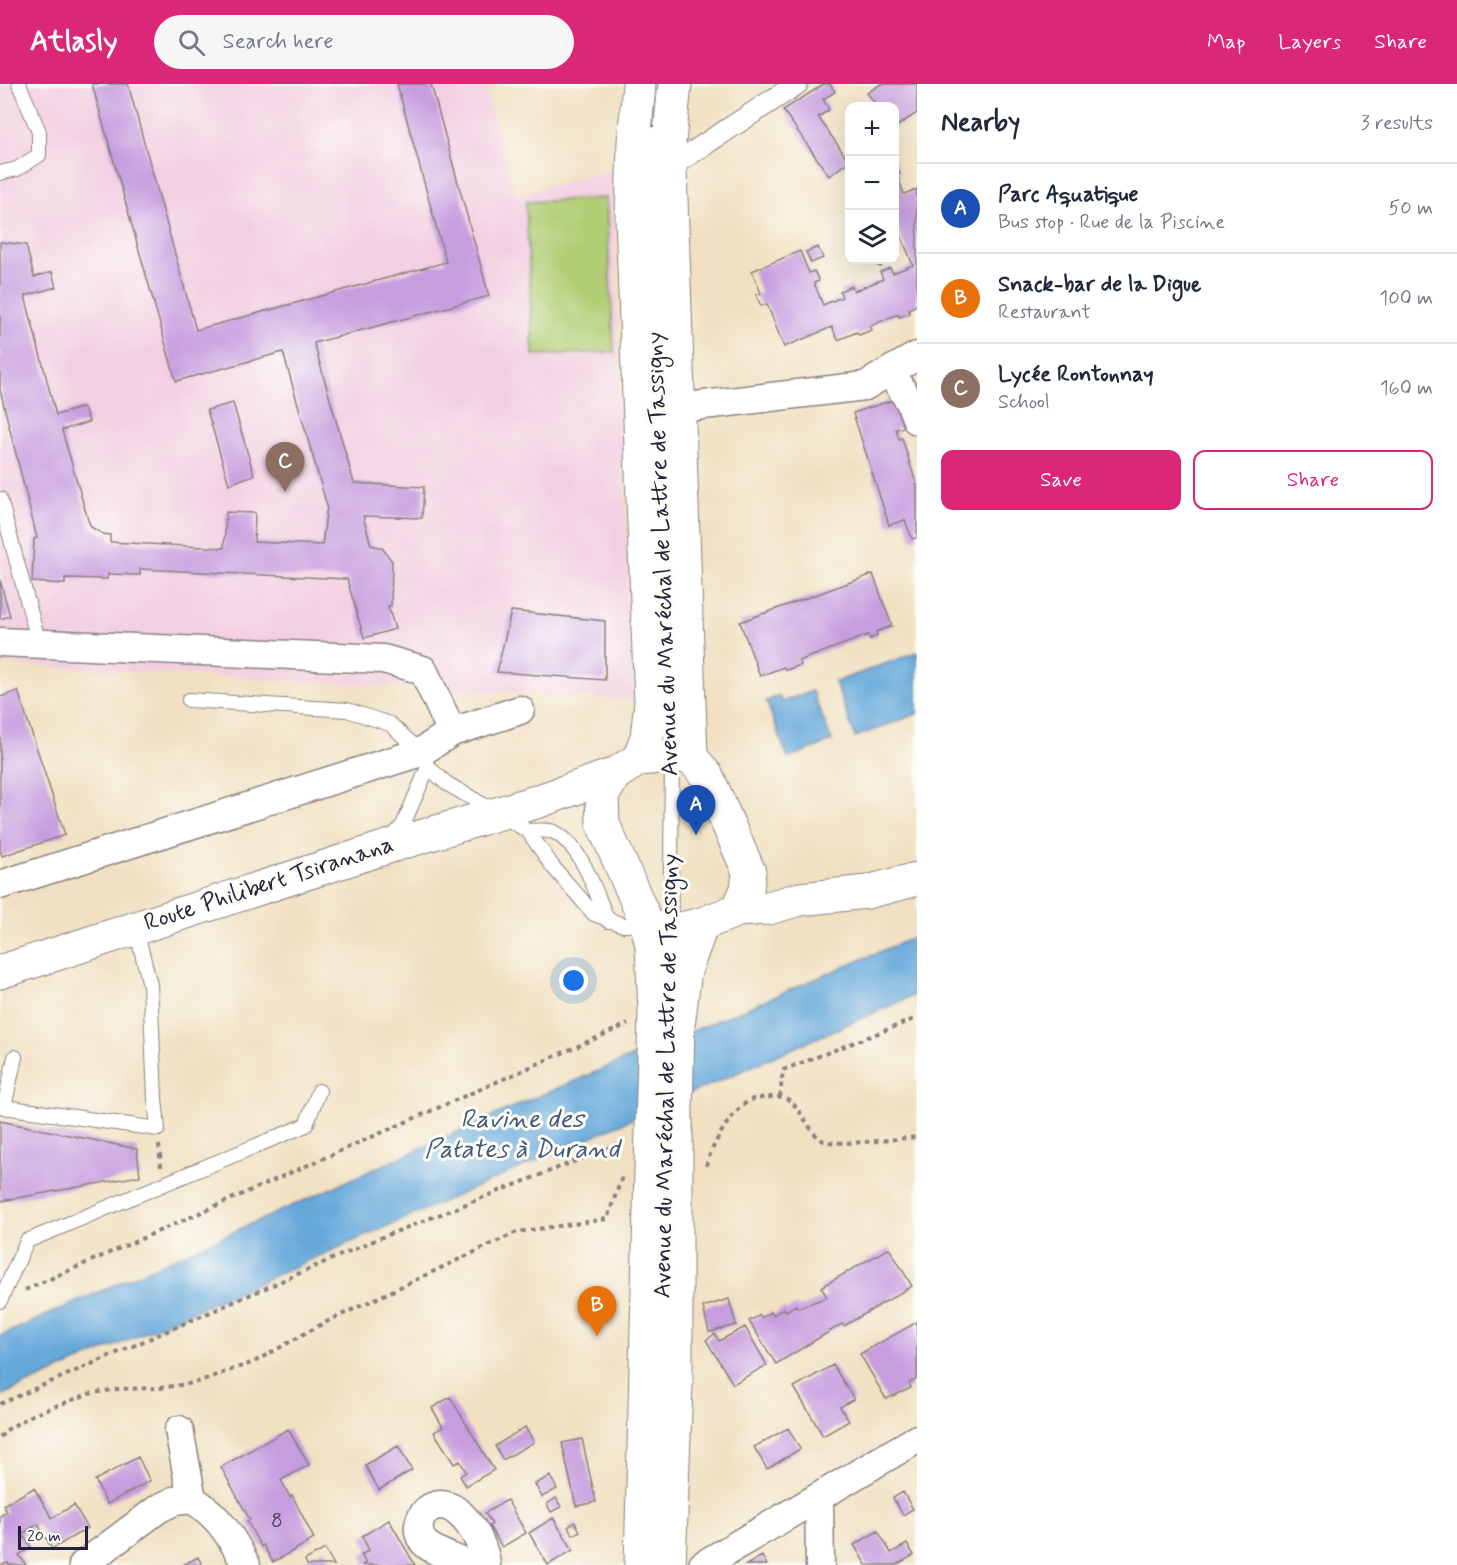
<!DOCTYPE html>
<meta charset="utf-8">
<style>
body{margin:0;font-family:Mynerve,sans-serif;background:#f6f6f7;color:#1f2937}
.controls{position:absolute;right:18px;top:18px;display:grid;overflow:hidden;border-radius:12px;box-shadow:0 6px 24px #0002}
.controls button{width:54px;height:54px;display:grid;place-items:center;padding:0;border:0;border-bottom:2px solid #e0e1e3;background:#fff;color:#1f2937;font:30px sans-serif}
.scale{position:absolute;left:18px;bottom:15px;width:70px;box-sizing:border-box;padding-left:6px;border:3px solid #22223b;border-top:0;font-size:16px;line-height:21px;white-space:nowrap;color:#22223b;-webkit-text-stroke:4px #fdfcf7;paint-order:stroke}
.you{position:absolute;left:574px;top:897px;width:21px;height:21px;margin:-15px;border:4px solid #fff;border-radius:50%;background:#1a73e8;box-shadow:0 0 0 9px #1a73e833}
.badge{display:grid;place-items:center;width:39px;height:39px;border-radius:50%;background:#db2777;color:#fff;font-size:20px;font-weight:700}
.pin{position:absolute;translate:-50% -50px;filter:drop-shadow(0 2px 3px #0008)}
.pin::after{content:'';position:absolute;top:32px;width:21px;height:18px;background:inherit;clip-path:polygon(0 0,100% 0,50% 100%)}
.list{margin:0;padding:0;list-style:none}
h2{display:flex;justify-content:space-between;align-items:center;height:78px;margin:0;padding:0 24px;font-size:26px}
h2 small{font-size:20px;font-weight:400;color:#747a83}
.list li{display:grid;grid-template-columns:39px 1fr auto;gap:18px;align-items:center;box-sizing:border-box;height:90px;padding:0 24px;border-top:2px solid #e0e1e3}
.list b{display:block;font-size:22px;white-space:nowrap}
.list p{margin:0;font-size:20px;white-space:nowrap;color:#747a83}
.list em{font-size:20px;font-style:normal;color:#747a83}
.actions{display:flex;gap:12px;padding:18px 24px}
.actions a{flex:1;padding:14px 0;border:2px solid #db2777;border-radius:12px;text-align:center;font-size:21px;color:#db2777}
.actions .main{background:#db2777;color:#fff}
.icon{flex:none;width:33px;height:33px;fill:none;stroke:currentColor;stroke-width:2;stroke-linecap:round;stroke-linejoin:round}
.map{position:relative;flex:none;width:917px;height:1481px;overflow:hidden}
header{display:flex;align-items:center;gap:36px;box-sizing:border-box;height:84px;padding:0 30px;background:#db2777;color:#fff}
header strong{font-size:28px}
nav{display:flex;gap:33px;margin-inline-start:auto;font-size:21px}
.search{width:420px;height:54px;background:#f6f6f7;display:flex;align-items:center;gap:15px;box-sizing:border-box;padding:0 21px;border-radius:33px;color:#747a83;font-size:22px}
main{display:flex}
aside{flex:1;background:#fff}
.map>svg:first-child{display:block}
.built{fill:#f2cfe1}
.green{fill:#b1ce75;stroke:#6a7858;stroke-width:1.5}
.water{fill:#65a8da;stroke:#44658a;stroke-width:1.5}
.building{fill:#c69ddf}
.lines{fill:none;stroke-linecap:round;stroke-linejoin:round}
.service-casing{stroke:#8a827e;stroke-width:16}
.pedestrian-casing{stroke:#8a827e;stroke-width:23}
.minor-casing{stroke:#8a827e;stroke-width:31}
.tertiary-casing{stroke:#8a827e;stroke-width:35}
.secondary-casing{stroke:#8a827e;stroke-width:35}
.path{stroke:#8a827e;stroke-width:4;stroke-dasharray:4.5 4.5;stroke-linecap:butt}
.service{stroke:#fff;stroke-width:14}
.pedestrian{stroke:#fff;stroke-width:21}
.minor{stroke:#fff;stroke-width:28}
.tertiary{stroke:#fff;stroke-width:33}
.secondary{stroke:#fff;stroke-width:33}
.labels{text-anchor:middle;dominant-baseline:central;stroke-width:6;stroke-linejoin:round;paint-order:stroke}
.number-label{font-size:21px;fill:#4b4164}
.street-label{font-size:24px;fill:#22223b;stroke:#fdfcf7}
.water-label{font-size:26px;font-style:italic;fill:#3d587b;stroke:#fdfcf7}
</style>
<header>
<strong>Atlasly</strong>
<div class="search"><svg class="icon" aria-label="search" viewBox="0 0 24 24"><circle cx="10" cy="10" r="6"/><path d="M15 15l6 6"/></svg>Search here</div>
<nav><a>Map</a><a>Layers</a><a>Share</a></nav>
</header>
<main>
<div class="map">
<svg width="917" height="1481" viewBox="0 0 917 1481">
<rect width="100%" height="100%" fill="#fdfcf7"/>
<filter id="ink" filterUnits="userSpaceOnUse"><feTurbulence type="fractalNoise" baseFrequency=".0167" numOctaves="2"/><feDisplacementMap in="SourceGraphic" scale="12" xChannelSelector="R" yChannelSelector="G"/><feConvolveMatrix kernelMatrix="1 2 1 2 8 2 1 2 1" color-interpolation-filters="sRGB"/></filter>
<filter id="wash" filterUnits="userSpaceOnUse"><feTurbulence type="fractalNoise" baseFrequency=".008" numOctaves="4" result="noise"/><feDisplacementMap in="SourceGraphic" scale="24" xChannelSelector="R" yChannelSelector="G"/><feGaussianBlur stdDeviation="1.35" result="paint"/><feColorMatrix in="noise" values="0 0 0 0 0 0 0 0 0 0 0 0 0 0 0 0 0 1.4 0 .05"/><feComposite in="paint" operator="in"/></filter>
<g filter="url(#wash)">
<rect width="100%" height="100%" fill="#f1e1c2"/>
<path class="built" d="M0,0h484l31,111 100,-26 2,149 17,382 -634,-36z"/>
<path class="green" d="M606,114l8,154 -81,3 -7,-153z"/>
<path class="water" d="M917,568v62l-62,23 -20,-55z
M812,607l20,50 -44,17 -22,-57 13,-5 3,6z
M917,852v58l-917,402v-60l513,-229z"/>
<g id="blocks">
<path class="building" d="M92,0h36l68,246 250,-68 -49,-178h34l58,212 -175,47 40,140 70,4 -2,31 -59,-2 8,29 11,3 10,13 -1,45h-3l7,23 -31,9 -17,-59 -207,-10v6l-32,-1 -1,5 -42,-1v6l-33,-2 2,-43 3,-1 -37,-148v-148l26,3 8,32 18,-5 4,15 -31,9 31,119 28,-8 5,15 -27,8 26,90 3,7 12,7 7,1v7l114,6 2,-36 29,1 -1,29 68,3 5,-39 -44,-154 -107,29z
M824,0h6l5,8 -12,7 6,11 -11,7 31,44 -20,15 -46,-66z
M881,0h36v29l-23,15v-22h-17l-10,-13z
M895,77l5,13 -3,1 7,19 13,-5v116l-9,4 2,4 -11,4 -1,-3 -28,12 2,4 -13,5 -2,-3 -19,8 -6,-13 -48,20 -17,-43 -6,2 -5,-11 5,-2 -9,-22 48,-20 9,22 5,-2 5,10 -5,2 9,22 19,-8 -2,-6 12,-5 2,5 29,-12 -3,-7 10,-4 3,5 20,-8 -19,-46z
M818,163l5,11 -12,5 -5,-11z
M871,176h13l-3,7 -12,-5z
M896,315l9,28 -9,2 3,10 3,-1 15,48v52l-5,1 -7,-19 -16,5 -36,-112z
M233,319l21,72 -25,9 -22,-74z
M873,490l19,52 -16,6 1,4 -7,3 -2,-4 -69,26 2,4 -15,5 -2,-3 -24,9 -20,-54z
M0,496l10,36 -10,3z
M511,527l94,10v59l-108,-8z
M18,607l47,144 -63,21 -2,-6v-153z
M0,1037l137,28 3,27 -140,25z
M889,1164l23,38 -68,40 -2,-2 -66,40 -27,-43 11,-6 1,3 10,-6 2,3 11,-7 2,3 10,-6 2,3 29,-11 -6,-10z
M729,1215l7,26 -27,7 -6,-25z
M917,1238v57l-8,4 2,5 -25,11 -26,-45z
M745,1243l22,38 -34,19 -27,-44 9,-6 4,7z
M833,1281l21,34 -14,8 9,14 -26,15 -29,-49z
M450,1313l44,73 -28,16 -6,-10 6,-4 -6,-11 -6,3 -20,-32 9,-5 -11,-19z
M525,1343l9,15 -31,18 -8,-14z
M788,1344l12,21 -33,20 -13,-22z
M288,1345l21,36 -28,15 9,17 2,-2 22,44 -41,23 -10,-17 -2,2 -14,-26 3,-1 -29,-53z
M582,1355l14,63 -20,4 -14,-63z
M398,1362l14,24 -33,20 -14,-25z
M138,1373l12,24 -43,23 -12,-24z
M550,1392l7,13 -15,8 -7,-13z
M34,1404l18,30 22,-13 14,23 -36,21 -14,-25 -16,10 9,13 -12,8 7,10h-17l-1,-2 -8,2v-49l7,-4 -4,-7z
M903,1408l10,17 -10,6 -10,-17z
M556,1414l5,9 -10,5 -4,-8z
M507,1416l19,33 -24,14 -13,-21 3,-2 -7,-11z
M553,1434l20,32 -25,15 -19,-32z
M389,1436l26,45h-53l4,-2 -5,-8 8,-5 -7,-14z
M575,1438l5,9 -7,4 -5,-8z
M878,1447l13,22 16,-9 7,11 -18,10h-30l-12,-20z
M325,1465l9,16h-27l-2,-5z
M762,1472l5,9h-21z
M198,1473l4,8h-19z"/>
</g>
</g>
<g filter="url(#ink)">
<use href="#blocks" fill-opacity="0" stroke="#8a827e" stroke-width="1.5"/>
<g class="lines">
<defs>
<path id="service" d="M654,50l-4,83 22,539 -2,225
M0,89l17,-4 22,-14v-23l-20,-48
M0,415l39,145
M189,616l158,10 43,14 31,28 7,15 18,16 82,48 25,36 41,47 29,11 22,-1
M528,747c8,0 21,-2 28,2 27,15 40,61 52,88
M391,755l12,-14 25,-58
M15,973l-11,50 154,22 -3,-31 -5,-113 -14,-56
M0,1217l27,-60 279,-116 13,-34"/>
<path id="pedestrian" d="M670,83l127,-83"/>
<path id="minor" d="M890,287l27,-15
M678,324l187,-22 25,-15 20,31 7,18
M0,558l383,17 40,11 29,62
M0,801l421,-133 31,-20 68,-22
M179,1346l13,69
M819,1414l1,67
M83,1481l75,-56 16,-8 18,-2c28,18 39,37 54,66
M469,1481c-13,-6 -31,-11 -42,-20 -16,-12 -7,-40 14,-40 23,1 44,40 45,60
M703,1481l214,-126"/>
<path id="tertiary" d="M639,0l-5,58 -2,74 19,487 -4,34 -8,22
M675,0l-6,58 22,615"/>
<path id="secondary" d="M738,826l30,-2 32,-9 67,-7 50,-13
M0,888l384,-124 155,-47 76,-27
M641,1481l14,-553 -3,-66 -5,-22 -44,-100 -1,-28 13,-22 24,-15 33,-3 19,1 16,19 42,96 -2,17 -9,21 -36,14 -31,7 -24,-7
M669,1481l7,-180v-276l2,-84 7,-54 17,-47"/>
</defs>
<use href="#service" class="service-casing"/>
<use href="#pedestrian" class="pedestrian-casing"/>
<use href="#minor" class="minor-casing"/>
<use href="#tertiary" class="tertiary-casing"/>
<use href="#secondary" class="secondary-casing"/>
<path class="path" d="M780,1013l3,-27 134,-52
M159,1061l2,22
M706,1082c5,-19 27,-60 47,-67 5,-1 12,-1 18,-2 7,0 12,-1 18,3 13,10 23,37 35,41 19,5 71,-2 93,-4
M25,1206l603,-266
M0,1320l380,-166 244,-96
M0,1353l8,-8 22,-13 58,-22 30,-5 42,-1 34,-5 60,-21 68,-38 195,-92 90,-13 15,-42"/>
<use href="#service" class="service"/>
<use href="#pedestrian" class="pedestrian"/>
<use href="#minor" class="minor"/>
<use href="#tertiary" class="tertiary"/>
<use href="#secondary" class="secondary"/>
</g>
</g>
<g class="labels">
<g class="number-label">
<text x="277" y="1437">8</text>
</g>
<g class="street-label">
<text transform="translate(663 470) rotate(-92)">Avenue du Maréchal de Lattre de Tassigny</text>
<text transform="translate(269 800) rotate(-18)">Route Philibert Tsiranana</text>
<text transform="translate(667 992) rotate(-89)">Avenue du Maréchal de Lattre de Tassigny</text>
</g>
<g class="water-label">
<text x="522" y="1036">Ravine des<tspan x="522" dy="30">Patates à Durand</tspan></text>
</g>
</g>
</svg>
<div class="controls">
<button>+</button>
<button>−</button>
<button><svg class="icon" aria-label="layers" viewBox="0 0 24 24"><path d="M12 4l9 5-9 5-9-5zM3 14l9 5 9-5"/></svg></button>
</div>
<div class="scale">20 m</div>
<div class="you"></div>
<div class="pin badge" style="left:696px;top:751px;background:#1a4fb4">A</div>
<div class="pin badge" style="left:597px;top:1252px;background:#e8710a">B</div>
<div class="pin badge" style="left:285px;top:408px;background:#8d6e63">C</div>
</div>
<aside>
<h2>Nearby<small>3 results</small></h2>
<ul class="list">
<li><span class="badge" style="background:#1a4fb4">A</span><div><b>Parc Aquatique</b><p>Bus stop · Rue de la Piscine</p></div><em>50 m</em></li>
<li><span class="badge" style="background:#e8710a">B</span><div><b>Snack-bar de la Digue</b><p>Restaurant</p></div><em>100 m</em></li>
<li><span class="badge" style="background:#8d6e63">C</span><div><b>Lycée Rontonnay</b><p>School</p></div><em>160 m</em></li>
</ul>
<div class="actions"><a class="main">Save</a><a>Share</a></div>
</aside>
</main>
